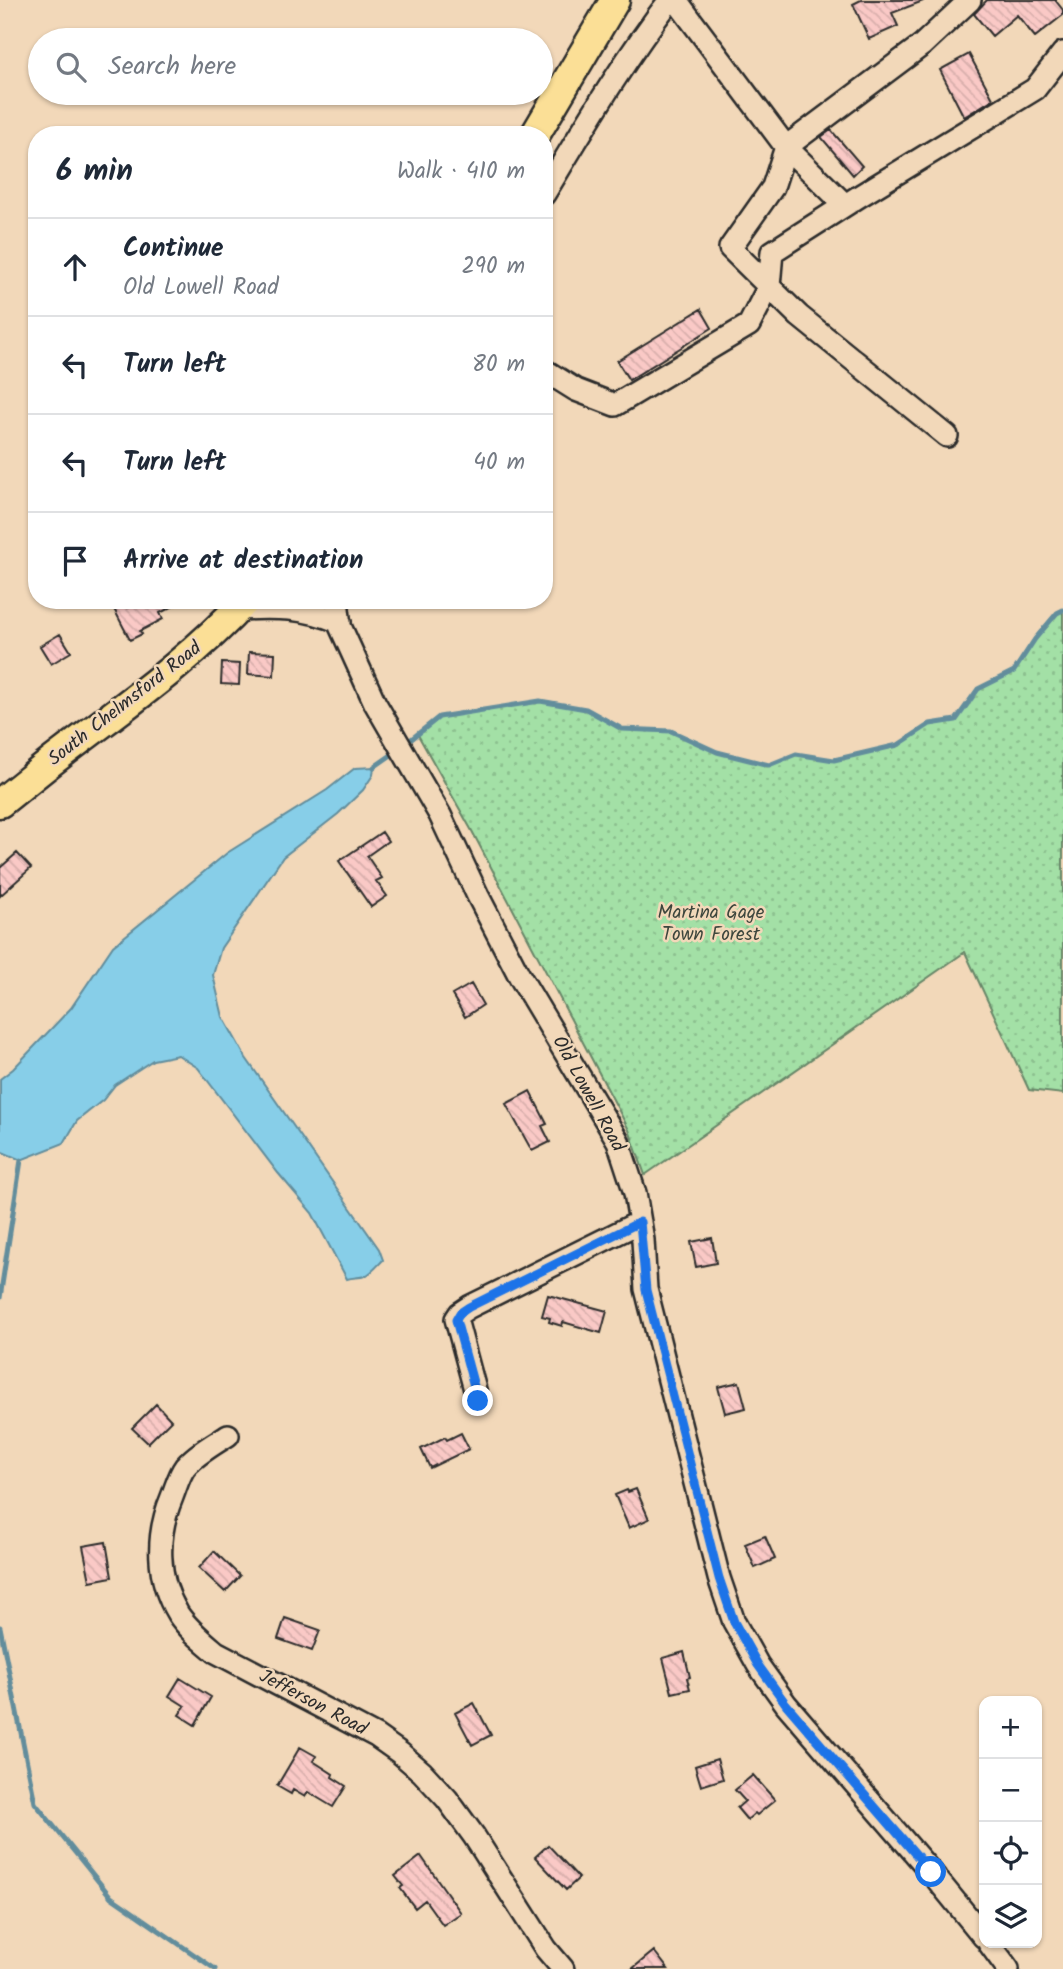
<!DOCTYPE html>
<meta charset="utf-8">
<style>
body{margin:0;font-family:Kalam,sans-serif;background:#f2f2f3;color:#1f2937}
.controls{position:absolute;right:21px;bottom:21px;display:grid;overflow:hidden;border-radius:14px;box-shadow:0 2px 5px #0004}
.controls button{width:63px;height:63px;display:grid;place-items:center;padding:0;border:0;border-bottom:2px solid #e0e1e3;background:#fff;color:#1f2937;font:35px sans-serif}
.stop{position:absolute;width:21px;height:21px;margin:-16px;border:5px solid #1a73e8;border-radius:50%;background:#fff}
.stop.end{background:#1a73e8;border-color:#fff;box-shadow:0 2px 7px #0008}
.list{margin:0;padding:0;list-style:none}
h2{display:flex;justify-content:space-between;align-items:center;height:91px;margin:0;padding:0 28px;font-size:30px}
h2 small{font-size:23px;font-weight:400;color:#747a83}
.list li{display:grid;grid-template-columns:46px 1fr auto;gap:21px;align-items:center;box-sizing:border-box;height:98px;padding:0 28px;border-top:2px solid #e0e1e3}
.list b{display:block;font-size:26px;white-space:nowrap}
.list p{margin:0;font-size:23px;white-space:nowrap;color:#747a83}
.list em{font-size:23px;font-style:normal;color:#747a83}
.icon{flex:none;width:38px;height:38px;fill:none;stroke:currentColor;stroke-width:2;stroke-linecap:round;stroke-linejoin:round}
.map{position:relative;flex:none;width:1063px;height:1969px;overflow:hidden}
.search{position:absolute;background:#fff;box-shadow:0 2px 5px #0004;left:28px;top:28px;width:525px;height:77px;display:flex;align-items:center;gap:18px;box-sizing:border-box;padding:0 24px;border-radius:38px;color:#747a83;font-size:26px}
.panel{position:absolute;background:#fff;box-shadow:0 2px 5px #0004;left:28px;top:126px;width:525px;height:483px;border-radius:28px}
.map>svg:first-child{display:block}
.park{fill:url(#park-dots);stroke:#678668;stroke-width:2}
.water{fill:#87cee8;stroke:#628d9c;stroke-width:2}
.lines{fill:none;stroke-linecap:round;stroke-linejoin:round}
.stream{stroke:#628d9c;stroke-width:5}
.building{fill:url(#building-back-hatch);stroke:#2b2b2b;stroke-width:2}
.minor-casing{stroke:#2b2b2b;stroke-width:26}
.major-casing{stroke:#2b2b2b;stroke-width:33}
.minor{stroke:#f2d8b9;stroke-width:21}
.major{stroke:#fbdf96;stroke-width:28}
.route{stroke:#1a73e8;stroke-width:9}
.labels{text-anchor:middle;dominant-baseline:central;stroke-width:5;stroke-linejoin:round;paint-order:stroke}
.street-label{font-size:19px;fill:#2b2b2b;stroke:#f2d8b9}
.park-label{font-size:19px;fill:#3d463d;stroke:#f2d8b9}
</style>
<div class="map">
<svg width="1063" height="1969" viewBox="0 0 1063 1969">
<defs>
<pattern id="park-dots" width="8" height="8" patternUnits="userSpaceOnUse" patternTransform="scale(1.75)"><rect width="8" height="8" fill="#a3e0a6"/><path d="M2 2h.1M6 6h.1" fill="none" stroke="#8cc08f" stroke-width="1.8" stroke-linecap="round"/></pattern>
<pattern id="building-back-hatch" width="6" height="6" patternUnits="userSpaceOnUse" patternTransform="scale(1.75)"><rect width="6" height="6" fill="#fac9c6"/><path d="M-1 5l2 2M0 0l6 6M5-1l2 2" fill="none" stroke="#d6adaa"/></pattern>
</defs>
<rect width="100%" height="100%" fill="#f2d8b9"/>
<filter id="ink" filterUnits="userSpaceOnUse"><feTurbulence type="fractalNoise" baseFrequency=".0143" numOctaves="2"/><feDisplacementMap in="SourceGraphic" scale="14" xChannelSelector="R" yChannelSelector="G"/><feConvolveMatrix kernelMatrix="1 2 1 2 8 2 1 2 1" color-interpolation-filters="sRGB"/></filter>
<g filter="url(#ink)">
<path class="park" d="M1063,610v484l-34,-4 -64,-138 -320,223 -16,-45 -157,-299 -54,-96 21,-18 101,-16 46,8 36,20 49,2 46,21 52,13 27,-11 38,6 64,-15 32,-21 26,-4 22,-31 36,-18 21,-32 22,-26z"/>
<path class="water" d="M374,767l-1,8 -10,15 -25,24 -55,43 -62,91 -8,27 10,42 23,41 133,191 4,11c-6,6 -11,13 -18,16 -6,2 -12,1 -18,3l-35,-66 -34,-40 -80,-105 -20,-13 -25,5 -38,25 -12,15 -26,21 -13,22 -43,17 -21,-9v-72l13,-10 58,-61 42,-62 114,-93 100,-63 28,-22z"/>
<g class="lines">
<path class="stream" d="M404,745l35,-28 101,-16 46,8 36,20 49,2 46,21 52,13 27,-11 38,6 64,-15 32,-21 26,-4 22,-31 36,-18 21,-32 22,-26 6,-3
M374,767l23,-16
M0,1298l21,-138
M0,1627l35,176 76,94 104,72"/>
</g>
<path class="building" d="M861,0h62v1l-31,12 6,13 -29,13 -16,-35z
M987,0h68l8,10v5l-28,22 -18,-22 -25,21 -18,-22z
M969,54l24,45 -29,18 -24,-47z
M831,130l31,36 -9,9 -32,-38z
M701,309l11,19 -83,52 -12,-19z
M120,600h3l5,8 15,-8h42l-25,13 3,6 -23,12 2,3 -12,6 -18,-35z
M60,634l11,18 -20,12 -11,-18z
M249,652l26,1 -1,23 -26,-2z
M222,663l18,1 -1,21 -18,-1z
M382,832l6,9 -21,15 15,22 -6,3 11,15 -16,11 -32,-46z
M17,853l14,15 -31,28v-28z
M471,984l12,21 -18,12 -13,-22z
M530,1091l17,33 -5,2 8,16 -18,9 -26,-47z
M712,1238l4,25 -20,4 -5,-25z
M548,1295l59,16 -6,22 -38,-11 -1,4 -13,-4 1,-4 -8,-2z
M739,1382l7,26 -21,5 -7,-26z
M156,1404l15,16 -23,23 -16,-15z
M461,1433l8,16 -39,19 -9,-19 24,-12 2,3z
M636,1489l13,30 -20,9 -14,-33 12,-5 1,2z
M765,1536l10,23 -20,9 -10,-24z
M106,1542l6,35 -22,4 -7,-35z
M214,1551l26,25 -15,16 -26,-24z
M285,1618l35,12 -8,21 -34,-12z
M684,1652l6,25 -3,1 3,11 -18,4 -9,-35z
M180,1678l31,19 -16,28 -16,-10 6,-9 -16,-10z
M474,1703l17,32 -19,10 -17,-32z
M300,1747l16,9 -3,5 20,13 -1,3 14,9 -13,21 -25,-15 -3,5 -12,-7 -2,4 -14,-8z
M717,1759l6,20 -22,7 -6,-20z
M753,1775l22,25 -18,15 -2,-2 -8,7 -10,-12 8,-7 -10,-11z
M548,1845l31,33 -13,12 -31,-33z
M421,1856l40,57 -18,12 -18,-25 -10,8 -15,-20 3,-2 -8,-10z
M654,1951l14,18h-36z"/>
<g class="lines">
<defs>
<path id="minor" d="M676,0l110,147 136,-102 48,-45
M544,194c40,-66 79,-133 126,-194
M845,205l-59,-58 -13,40 -43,61 69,68 148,120
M544,370l32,20 39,15 134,-80 20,-39 3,-34 86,-55 177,-108 28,-36
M337,600l3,26 35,77 65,112 38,81 42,81 98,164 17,52 8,47 3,49 73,289 15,44 24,43 28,39 145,168 53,65
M238,609c39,-2 65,-2 102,13
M478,1401l-22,-82 4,-6 9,-6 171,-85
M228,1435c-14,9 -32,19 -43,32 -6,8 -9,20 -13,30 -16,38 -16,81 6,117 10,15 25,27 38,38l160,84 24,17 22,19 25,27 27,37 72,113 17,20
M989,1943l19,26"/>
<path id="major" d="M535,135l80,-135
M0,803c19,-15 37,-30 55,-44 66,-51 134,-97 191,-159"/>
</defs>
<use href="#minor" class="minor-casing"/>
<use href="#major" class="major-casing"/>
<use href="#minor" class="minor"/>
<use href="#major" class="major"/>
</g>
</g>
<g class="lines" filter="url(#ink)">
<path class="route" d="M478,1401l-22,-81 4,-7 9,-6 171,-85 6,68 73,288 15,44 24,43 28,39 145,168"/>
</g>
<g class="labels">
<g class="street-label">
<text transform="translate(125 704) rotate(-38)">South Chelmsford Road</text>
<text transform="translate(588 1094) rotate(61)">Old Lowell Road</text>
<text transform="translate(313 1703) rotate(28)">Jefferson Road</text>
</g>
<g class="park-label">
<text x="711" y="913">Martina Gage<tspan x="711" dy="22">Town Forest</tspan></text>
</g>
</g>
</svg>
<div class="controls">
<button>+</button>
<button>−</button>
<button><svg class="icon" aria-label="locate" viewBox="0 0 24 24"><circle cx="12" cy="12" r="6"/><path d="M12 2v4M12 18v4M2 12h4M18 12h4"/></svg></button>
<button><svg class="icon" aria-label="layers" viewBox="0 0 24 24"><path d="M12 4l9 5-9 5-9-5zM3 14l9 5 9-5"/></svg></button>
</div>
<div class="stop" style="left:931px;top:1872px"></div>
<div class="stop end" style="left:478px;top:1401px"></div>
<div class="search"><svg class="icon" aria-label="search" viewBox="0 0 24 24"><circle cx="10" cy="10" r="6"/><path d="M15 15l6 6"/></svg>Search here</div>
<section class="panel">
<h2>6 min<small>Walk · 410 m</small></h2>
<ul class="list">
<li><svg class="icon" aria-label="ahead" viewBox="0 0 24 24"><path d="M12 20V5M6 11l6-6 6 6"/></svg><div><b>Continue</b><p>Old Lowell Road</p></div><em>290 m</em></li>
<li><svg class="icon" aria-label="left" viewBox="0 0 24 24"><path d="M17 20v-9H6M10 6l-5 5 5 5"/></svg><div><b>Turn left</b></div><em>80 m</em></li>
<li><svg class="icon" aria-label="left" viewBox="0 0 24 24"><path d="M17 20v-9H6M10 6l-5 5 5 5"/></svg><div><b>Turn left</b></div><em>40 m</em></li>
<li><svg class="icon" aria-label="arrive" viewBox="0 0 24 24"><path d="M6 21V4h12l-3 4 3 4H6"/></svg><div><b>Arrive at destination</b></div></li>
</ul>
</section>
</div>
